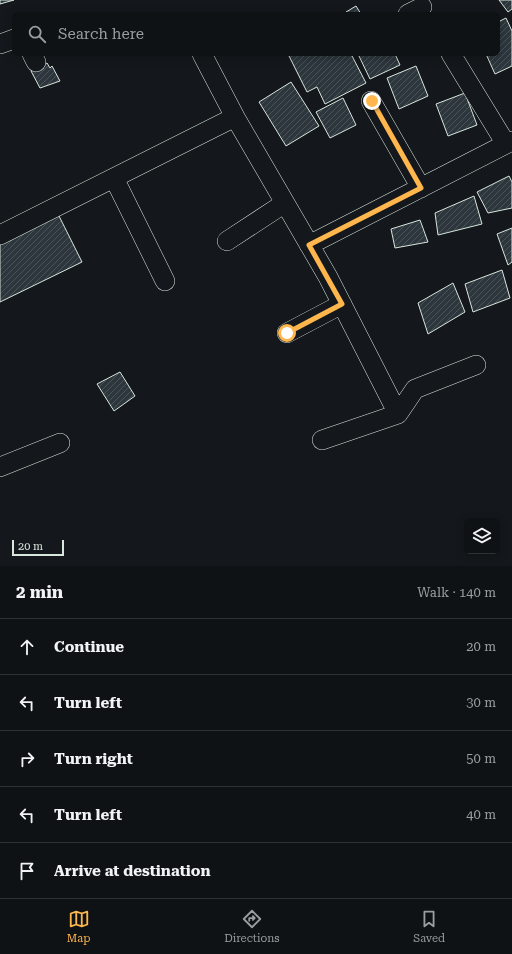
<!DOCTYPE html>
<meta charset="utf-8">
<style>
body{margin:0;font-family:"Roboto Serif",serif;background:#181b1e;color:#f1f3f6}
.controls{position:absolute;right:12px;bottom:12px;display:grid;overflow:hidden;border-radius:6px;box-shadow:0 2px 10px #0003}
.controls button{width:36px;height:36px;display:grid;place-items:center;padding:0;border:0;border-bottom:1px solid #2f3234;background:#0f1215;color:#f1f3f6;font:20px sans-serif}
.scale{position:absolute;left:12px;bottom:10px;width:52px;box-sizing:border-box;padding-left:4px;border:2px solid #d8e6dc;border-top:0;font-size:11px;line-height:14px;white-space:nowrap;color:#d8e6dc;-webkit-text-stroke:3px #14181c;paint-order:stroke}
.stop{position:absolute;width:12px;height:12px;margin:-9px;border:3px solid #ffb74d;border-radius:50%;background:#fff}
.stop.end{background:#ffb74d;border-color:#fff;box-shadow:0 1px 4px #0008}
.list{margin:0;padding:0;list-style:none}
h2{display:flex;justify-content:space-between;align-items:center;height:52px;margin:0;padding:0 16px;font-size:17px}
h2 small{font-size:13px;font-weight:400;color:#9b9ea0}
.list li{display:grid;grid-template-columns:26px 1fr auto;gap:12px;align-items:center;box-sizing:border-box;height:56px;padding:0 16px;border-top:1px solid #2f3234}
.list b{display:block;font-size:15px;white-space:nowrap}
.list em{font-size:13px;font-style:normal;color:#9b9ea0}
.icon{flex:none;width:22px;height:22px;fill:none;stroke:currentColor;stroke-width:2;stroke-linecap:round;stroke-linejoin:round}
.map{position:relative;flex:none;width:512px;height:566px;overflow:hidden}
.search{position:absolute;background:#0f1215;box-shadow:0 2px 10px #0003;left:12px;right:12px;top:12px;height:44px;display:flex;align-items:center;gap:10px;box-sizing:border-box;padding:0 14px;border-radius:6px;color:#9b9ea0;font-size:15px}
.sheet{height:332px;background:#0f1215}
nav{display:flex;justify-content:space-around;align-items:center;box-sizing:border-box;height:56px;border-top:1px solid #2f3234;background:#0f1215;font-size:11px;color:#9b9ea0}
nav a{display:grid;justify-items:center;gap:2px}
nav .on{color:#ffb74d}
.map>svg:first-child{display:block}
.building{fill:url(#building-hatch);stroke:#d8e6dc}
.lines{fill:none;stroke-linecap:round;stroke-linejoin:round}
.minor-casing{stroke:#d8e6dc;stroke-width:20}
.minor{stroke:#14181c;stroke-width:19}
.route{stroke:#ffb74d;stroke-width:5}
</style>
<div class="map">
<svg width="512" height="566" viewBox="0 0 512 566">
<defs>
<pattern id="building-hatch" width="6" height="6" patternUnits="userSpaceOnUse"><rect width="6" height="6" fill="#2c363c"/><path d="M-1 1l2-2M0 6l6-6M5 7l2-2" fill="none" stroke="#4a5358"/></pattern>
</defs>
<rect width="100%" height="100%" fill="#14181c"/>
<path class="building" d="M0,0h14l-14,4z
M499,0h13v9l-4,3z
M356,6l5,8h-14l-1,-2z
M506,18l6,13v35l-17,8 -9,-20h12v-32z
M288,54h63l15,29 -41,21 -8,-17 -10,5z
M358,54h37l5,11 -30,14z
M47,63l3,5 2,-2 8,15 -20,7 -9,-17z
M416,66l12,30 -29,13 -12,-31z
M291,82l28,44 -33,20 -27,-44z
M465,93l12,32 -29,11 -12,-32z
M343,98l13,27 -26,13 -14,-26z
M509,176l3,6v26l-24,5 -11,-21z
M474,196l8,28 -44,11 -3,-22z
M57,212l25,50 -82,40v-62z
M420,220l8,22 -33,6 -4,-19z
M512,228v34l-4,3 -11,-31z
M502,270l8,28 -37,14 -8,-28z
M453,283l12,29 -37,22 -10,-31z
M120,372l15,24 -21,15 -17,-27z"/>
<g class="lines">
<defs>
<path id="minor" d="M408,14l14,-7
M0,44l14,-5
M32,54l4,8
M202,54l33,63 93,160 70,137
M451,54l55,90
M371,101l50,87
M114,178l51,103
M0,235l235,-118
M227,241l58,-38
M309,245l203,-104
M287,333l55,-29
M322,440l76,-26 17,-25 61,-24
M0,467l60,-24"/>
</defs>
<use href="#minor" class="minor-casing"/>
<use href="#minor" class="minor"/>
</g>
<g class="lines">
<path class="route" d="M287,333l55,-29 -33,-59 112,-57 -49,-87"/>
</g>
</svg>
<div class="controls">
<button><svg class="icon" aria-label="layers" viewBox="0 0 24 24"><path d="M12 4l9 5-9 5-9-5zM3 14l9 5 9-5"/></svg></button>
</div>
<div class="scale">20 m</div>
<div class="stop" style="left:287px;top:333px"></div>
<div class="stop end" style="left:372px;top:101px"></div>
<div class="search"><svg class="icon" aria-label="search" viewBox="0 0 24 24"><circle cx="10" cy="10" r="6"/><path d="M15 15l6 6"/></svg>Search here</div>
</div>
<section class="sheet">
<h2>2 min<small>Walk · 140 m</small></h2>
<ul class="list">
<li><svg class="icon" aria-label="ahead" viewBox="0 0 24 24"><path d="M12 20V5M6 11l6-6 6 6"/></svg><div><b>Continue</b></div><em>20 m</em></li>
<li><svg class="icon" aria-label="left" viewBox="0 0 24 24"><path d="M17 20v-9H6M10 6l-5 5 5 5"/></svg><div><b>Turn left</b></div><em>30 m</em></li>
<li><svg class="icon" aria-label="right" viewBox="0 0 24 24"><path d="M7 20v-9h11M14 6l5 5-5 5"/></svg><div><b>Turn right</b></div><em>50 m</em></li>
<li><svg class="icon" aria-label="left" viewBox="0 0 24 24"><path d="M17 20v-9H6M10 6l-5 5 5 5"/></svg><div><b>Turn left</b></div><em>40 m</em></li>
<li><svg class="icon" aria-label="arrive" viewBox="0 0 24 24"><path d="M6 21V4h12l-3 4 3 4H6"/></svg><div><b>Arrive at destination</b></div></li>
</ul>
</section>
<nav>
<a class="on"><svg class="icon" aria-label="map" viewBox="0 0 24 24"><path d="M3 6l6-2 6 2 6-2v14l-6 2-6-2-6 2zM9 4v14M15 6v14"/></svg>Map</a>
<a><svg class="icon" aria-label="directions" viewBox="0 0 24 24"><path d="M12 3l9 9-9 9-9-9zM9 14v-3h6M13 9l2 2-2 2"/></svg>Directions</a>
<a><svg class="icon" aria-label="saved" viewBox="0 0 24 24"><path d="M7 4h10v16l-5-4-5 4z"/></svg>Saved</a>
</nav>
